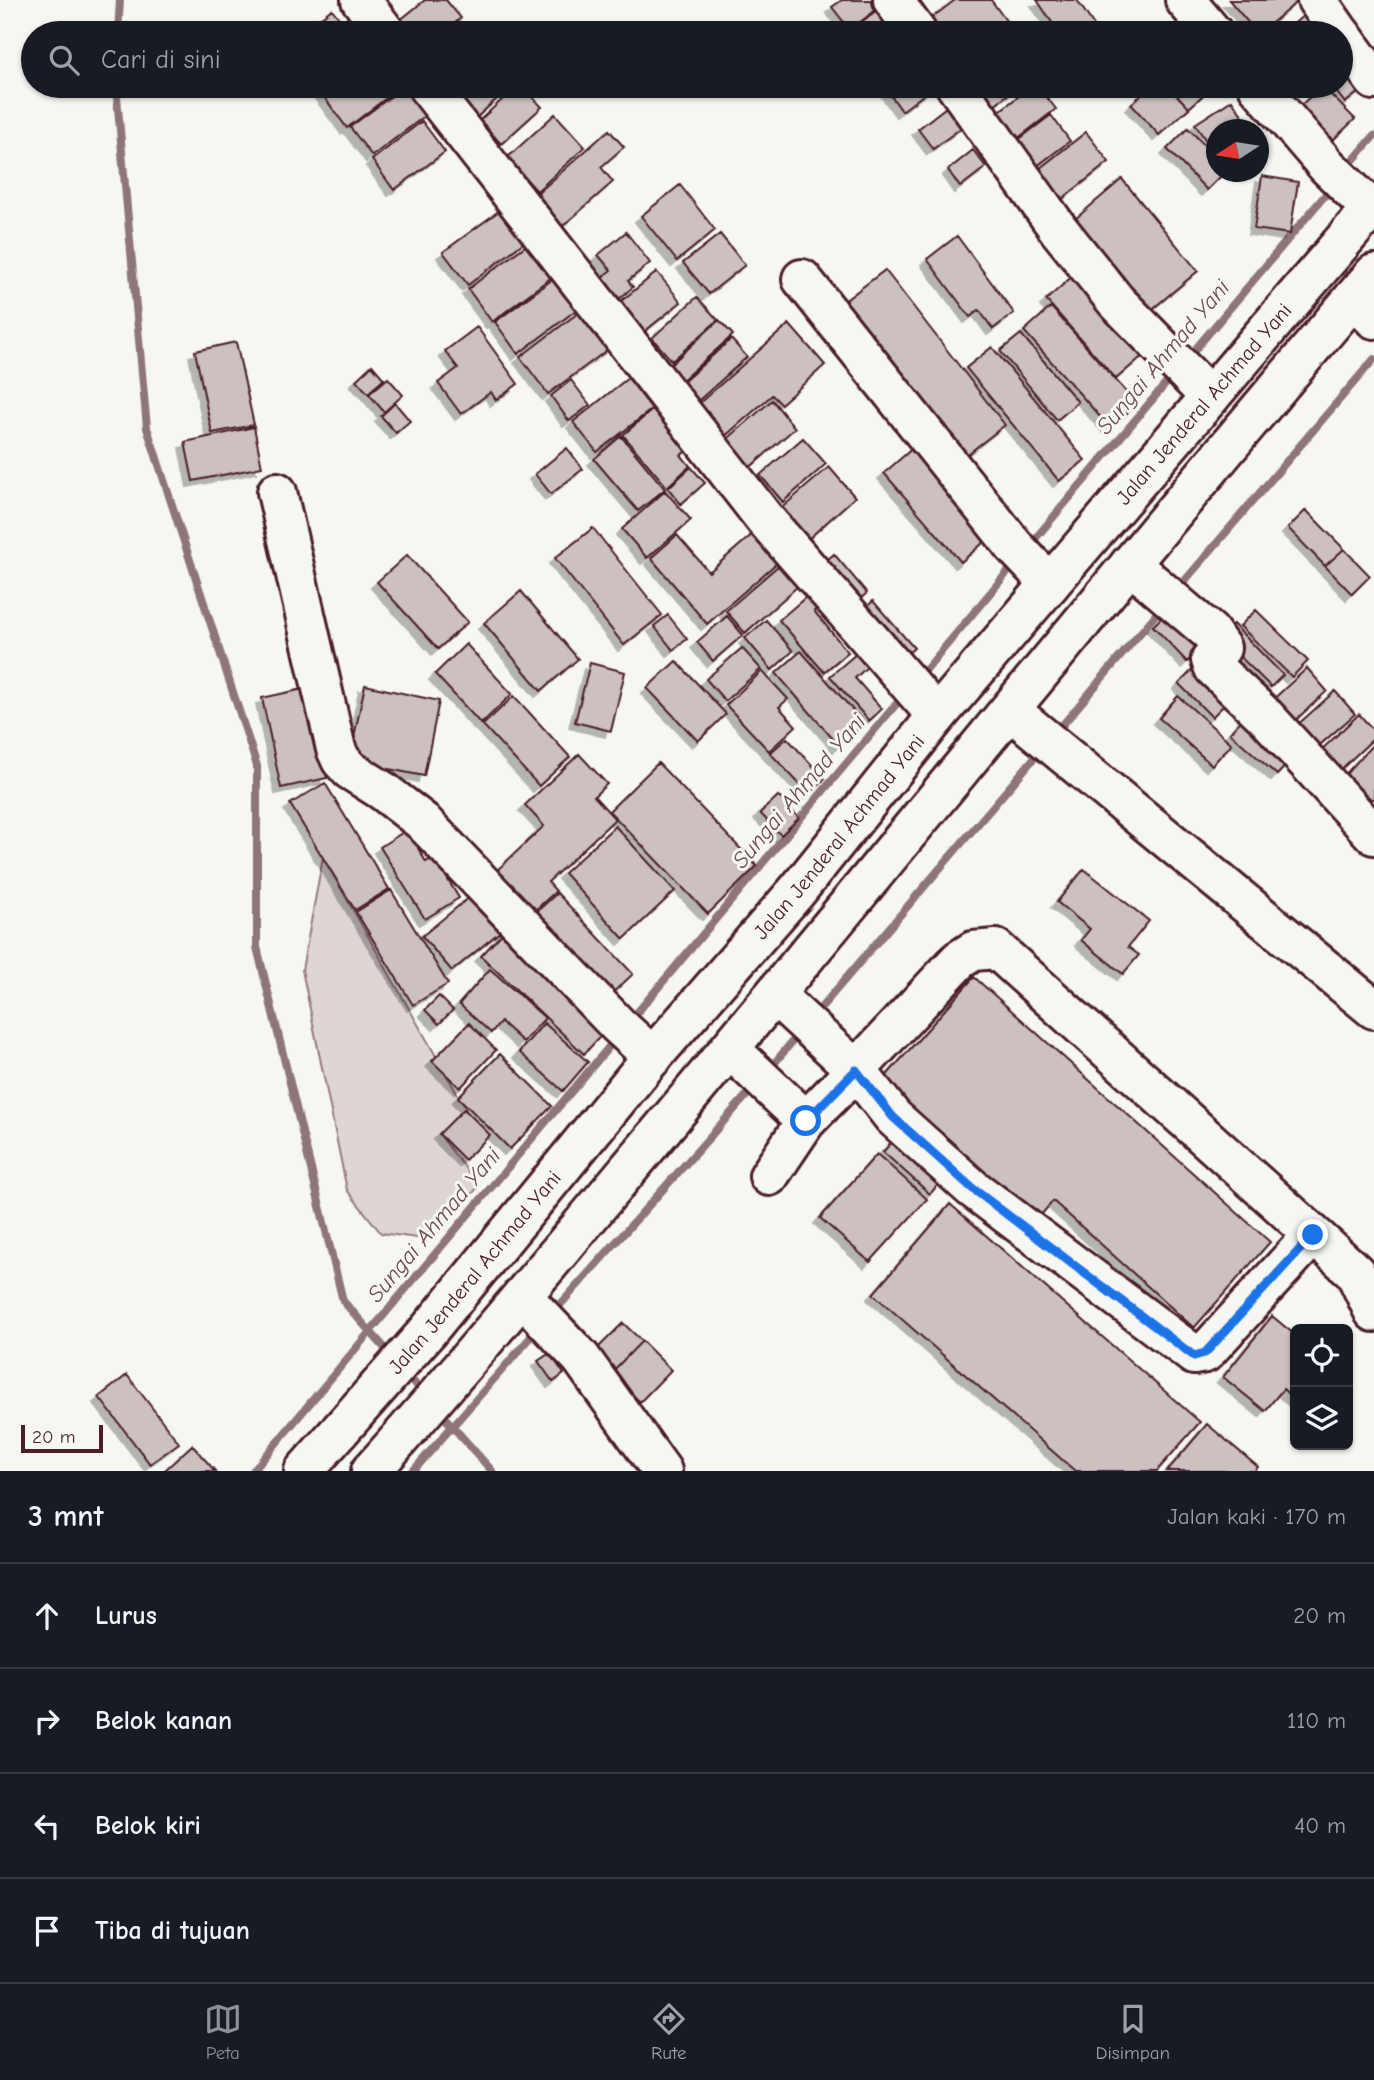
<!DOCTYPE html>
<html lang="id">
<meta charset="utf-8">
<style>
body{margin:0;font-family:"Comic Neue",sans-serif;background:#242831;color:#f1f3f6}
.controls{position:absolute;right:21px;bottom:21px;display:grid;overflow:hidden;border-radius:10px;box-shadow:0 2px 5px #0004}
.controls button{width:63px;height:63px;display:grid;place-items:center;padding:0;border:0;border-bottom:2px solid #363941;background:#171b24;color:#f1f3f6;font:35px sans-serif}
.compass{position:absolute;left:1206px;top:119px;width:63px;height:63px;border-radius:50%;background:#171b24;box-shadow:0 2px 5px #0004;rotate:258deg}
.scale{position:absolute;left:21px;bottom:18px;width:82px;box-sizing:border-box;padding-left:7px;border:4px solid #4a1f2b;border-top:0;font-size:19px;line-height:24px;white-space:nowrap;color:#4a1f2b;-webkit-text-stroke:5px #f6f6f2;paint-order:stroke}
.stop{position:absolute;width:21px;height:21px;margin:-16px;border:5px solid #1a73e8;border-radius:50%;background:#fff}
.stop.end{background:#1a73e8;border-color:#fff;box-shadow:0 2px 7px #0008}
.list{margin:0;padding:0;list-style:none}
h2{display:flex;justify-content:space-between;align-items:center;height:91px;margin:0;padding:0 28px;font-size:30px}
h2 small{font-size:23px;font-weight:400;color:#9ea1a6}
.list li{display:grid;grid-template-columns:46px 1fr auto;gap:21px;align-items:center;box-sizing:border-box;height:105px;padding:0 28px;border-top:2px solid #363941}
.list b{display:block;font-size:26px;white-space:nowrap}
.list em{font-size:23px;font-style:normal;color:#9ea1a6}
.icon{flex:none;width:38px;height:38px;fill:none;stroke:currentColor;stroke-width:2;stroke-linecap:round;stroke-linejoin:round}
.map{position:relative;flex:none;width:1374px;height:1471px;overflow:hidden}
.search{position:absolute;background:#171b24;box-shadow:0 2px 5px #0004;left:21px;right:21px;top:21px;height:77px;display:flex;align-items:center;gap:18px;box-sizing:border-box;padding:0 24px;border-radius:38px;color:#9ea1a6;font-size:26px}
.sheet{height:511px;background:#171b24}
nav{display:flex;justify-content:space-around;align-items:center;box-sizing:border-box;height:98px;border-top:2px solid #363941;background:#171b24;font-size:19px;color:#9ea1a6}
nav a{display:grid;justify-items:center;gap:4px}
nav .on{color:#8c9099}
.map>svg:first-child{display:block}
.green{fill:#ddd6d5;stroke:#947a80;stroke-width:2}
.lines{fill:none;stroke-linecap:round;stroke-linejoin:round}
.stream{stroke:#8e747a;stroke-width:8}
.building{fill:#ccc1c0;stroke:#4a1f2b;stroke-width:2;filter:url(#shadow)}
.minor-casing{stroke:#4a1f2b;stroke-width:44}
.highway-casing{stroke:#4a1f2b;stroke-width:44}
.minor{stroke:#f6f6f2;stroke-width:38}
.highway{stroke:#f6f6f2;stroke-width:38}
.route{stroke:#1a73e8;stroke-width:9}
.labels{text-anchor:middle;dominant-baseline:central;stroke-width:6;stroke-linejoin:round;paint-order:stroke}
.street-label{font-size:21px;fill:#4a1f2b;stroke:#f6f6f2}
.water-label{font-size:23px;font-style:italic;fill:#6c4a52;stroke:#f6f6f2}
</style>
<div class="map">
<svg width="1374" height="1471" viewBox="0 0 1374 1471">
<defs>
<filter id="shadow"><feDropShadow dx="-6" dy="6" stdDeviation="0" flood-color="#0004"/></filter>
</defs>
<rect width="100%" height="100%" fill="#f6f6f2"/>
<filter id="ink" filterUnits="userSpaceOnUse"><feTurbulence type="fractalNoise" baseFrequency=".0143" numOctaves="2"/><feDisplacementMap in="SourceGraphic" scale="14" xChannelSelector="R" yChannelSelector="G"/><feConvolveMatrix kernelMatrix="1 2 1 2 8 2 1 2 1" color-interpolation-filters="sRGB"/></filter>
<g filter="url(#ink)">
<path class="green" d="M323,857l143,252 -24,29 37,48 -48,54 -50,-7 -34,-43 -45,-220z"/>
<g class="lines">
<path class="stream" d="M118,33l2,-33
M116,86l31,342 110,338v181l86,354 48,54
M1344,171l30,-35
M1187,359l145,-172
M1029,546l145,-172
M1176,591l198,-232
M919,678l97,-116
M1054,735l109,-129
M813,1017l228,-267
M630,1021l273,-325
M768,1071l32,-39
M552,1314l203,-228
M406,1373l19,22
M438,1410l54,61
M253,1471l365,-435
M413,1471l125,-142"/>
</g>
<path class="building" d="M425,0h21l15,18 -18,15h-34l-10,-12z
M842,0h36l4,5 -32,25 -18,-23z
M955,0h36l16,22 -15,11h-59l-8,-10z
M1037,0h40l22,33h-40z
M1229,0h69v1l-38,32h-3z
M332,9l13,17 -9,7h-36z
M877,10l16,21 -3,2h-37l-2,-3z
M1308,11l14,22h-38z
M1347,63l18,24 -20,16 -13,-17h9v-18z
M316,86h86l-55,42z
M405,86l21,29 -54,41 -22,-29z
M454,86h57l-35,32 -26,-29z
M517,86h5l20,21 -41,37 -21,-24z
M884,86h51l-33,25z
M967,86h52l-33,25z
M1032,86h6l18,23 -43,33 -20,-26z
M1151,86h17l21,22 -30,27 -28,-31z
M1181,86h32l-24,22 -15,-16z
M1322,86l33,33 -22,21 -32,-35z
M959,97l15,21 -41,31 -15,-20z
M1232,100l14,21 -13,9h-17v10l-7,5 -14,-21z
M555,114l30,33 -48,44 -30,-33z
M1051,115l19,26 -37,28 -20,-25z
M422,121l23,31 -51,38 -22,-30z
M1188,128l28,29v15h9l-18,18 -40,-41z
M609,130l15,17 -23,20 12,15 -56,49 -27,-31z
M1086,132l23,30 -47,37 -23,-30z
M973,150l13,17 -26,20 -12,-17z
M1262,176l36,6 -8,52 -36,-5z
M1122,179l76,92 -54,45 -76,-91z
M680,185l35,45 -38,31 -36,-45z
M499,211l24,32 -55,42 -25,-33z
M626,232l24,31 -22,18 5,6 -22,19 -17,-22 17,-14 -13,-15z
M720,234l25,31 -36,29 -26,-31z
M957,236l57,77 -21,16 -14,-19 -9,7 -43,-58z
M529,243l24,33 -61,46 -24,-33z
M885,270l120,155 -50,39 -121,-155z
M657,272l24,30 -47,38 -24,-30z
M1077,272l70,80 -31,27 -70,-79z
M553,279l23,31 -58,44 -23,-32z
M697,297l21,23 -46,41 -20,-23z
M586,307l28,38 -66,49 -28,-37z
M1051,307l86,97 -27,24 -86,-97z
M719,320l14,15 -53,47 -13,-14z
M789,324l36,41 -44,39 -9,-9 -57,50 -27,-32z
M477,327l41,57 -22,16 -5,-8 -30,22 -23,-31 20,-15 -13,-17z
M1021,334l57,68 -21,18 -57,-69z
M731,339l16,18 -59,53 -16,-18z
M236,342l18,83 -42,8 -17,-82z
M992,347l93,113 -26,21 -93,-113z
M372,365l12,14 -16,14 -12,-13z
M388,378l15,17 -19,17 -15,-18z
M628,378l24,31 -55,43 -24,-30z
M571,380l19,25 -21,16 -18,-25z
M772,400l23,28 -47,41 -24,-27z
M395,403l15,18 -14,12 -15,-17z
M657,406l34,41 -10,8 9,11 -23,21 -44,-52z
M254,427l8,40 -69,14 -8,-39z
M621,436l44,53 -27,22 -44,-52z
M803,438l23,26 -43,38 -23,-27z
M914,447l77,89 -30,26 -77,-89z
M567,448l16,21 -32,25 -16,-20z
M691,467l14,16 -24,21 -13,-16z
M829,467l26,30 -49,44 -27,-31z
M665,491l26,29 -44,38 -25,-29z
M1306,510l38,39 -19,17 -37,-38z
M762,526l25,28 -80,70 -56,-66 26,-23 32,37z
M593,528l69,87 -38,30 -69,-87z
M1344,549l26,27 -18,18 -27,-28z
M834,554l33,39 -19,17 -34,-39z
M407,555l61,67 -30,27 -61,-67z
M779,565l18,22 -52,46 -19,-22z
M814,590l10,12 -10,9 34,41 -24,20 -45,-52z
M521,591l57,68 -37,32 -57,-68z
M873,601l41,47 -19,17 -40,-47z
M1173,606l34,35 -20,21 -34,-36z
M1256,610l52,51 -16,16 -52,-51z
M668,615l19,24 -14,11 -19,-24z
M727,616l16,19 -30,26 -16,-19z
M766,620l27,31 -21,19 -27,-32z
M1233,624l50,51 -12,12 -51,-50z
M466,644l46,50 -31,30 -46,-50z
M742,648l19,21 -36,32 -19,-22z
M801,651l63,72 -25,23 -63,-73z
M856,654l11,13 -12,11 27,31 -13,12 -39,-45z
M676,661l50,53 -28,27 -51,-53z
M590,663l35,9 -14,59 -36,-9z
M1197,665l34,33 -19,19 -33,-33z
M1307,668l20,23 -39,36 -21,-22z
M762,671l26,28 -9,8 17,19 -27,25 -43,-46z
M365,685l74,16 -15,75 -75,-15z
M308,688l19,90 -46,10 -19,-90z
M1335,691l20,23 -41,36 -20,-22z
M514,696l56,61 -31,29 -56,-61z
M1178,696l54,48 -20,21 -53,-47z
M1248,712l48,43 -19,20 -47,-42z
M1359,714l15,17v7l-40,38 -19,-20z
M787,738l38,41 -16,15 -39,-41z
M1374,743v55l-2,2 -27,-25z
M579,754l28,30 -13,12 21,23 -67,63 8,9 -25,23 -38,-40 51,-48 -19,-21z
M658,763l99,103 -49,48 -99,-103z
M325,783l64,106 -34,21 -65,-106z
M778,796l21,22 -18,17 -21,-22z
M416,824l11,18 -9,6 8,14 8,-5 25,41 -34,21 -45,-72z
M615,826l60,65 -51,48 -60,-66z
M1084,869l65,52 -21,26 11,8 -16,19 -42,-34 9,-11 -33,-27z
M391,890l57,94 -35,21 -57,-93z
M478,890l29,36 -55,45 -30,-35z
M557,893l76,81 -26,24 -76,-81z
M510,925l98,103 -24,26 -103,-98z
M490,969l55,49 -22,24 -22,-20 -10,11 -32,-29z
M974,977l296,265 -76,86 -141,-127 -18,21 -155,-139z
M439,996l14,14 -14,14 -14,-14z
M469,1023l27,27 -36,38 -28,-27z
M544,1023l44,39 -25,29 -44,-39z
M500,1054l52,52 -42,43 -52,-52z
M464,1109l26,26 -25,25 -26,-26z
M915,1115l47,42 -32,37 -47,-42z
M877,1154l50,45 -57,63 -50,-44z
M950,1204l250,218 -43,49h-82l-202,-177z
M1272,1316l23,19v65l-12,-11 -18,22 -42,-34z
M623,1323l19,18 -31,32 -19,-19z
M642,1341l29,29 -31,32 -29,-29z
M550,1353l14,21 -11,8 -15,-21z
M127,1375l52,68 -29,21 -51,-67z
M1207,1424l51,43 -3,4h-88z
M192,1445l23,26h-49l-1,-1z"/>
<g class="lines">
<defs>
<path id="minor" d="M361,0l25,33
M893,0l24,33
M1185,0l28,33
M1317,0l23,33
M1341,34l33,46
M427,86l337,432 173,198
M956,86l103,144 57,71 94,96
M1258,86l69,80 44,43
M802,279l212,267 36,38
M1354,298l20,21
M277,492l59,257 5,11 9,10 33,21 39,30 196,204 35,32
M1130,564l80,68 11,16 -10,12 3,8 52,49 108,118
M1010,710l364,299
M775,995l81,75 103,-110 14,-9 23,-2 359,323 19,40
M730,1049l76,72
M769,1176l37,-55 50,-51 37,47 79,71 222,167 11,-2 108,-118
M522,1296l59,62 81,113"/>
<g id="highway">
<path id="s1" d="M304,1471l123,-139 221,-270 149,-171 140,-175 437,-511"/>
<path d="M371,1471c86,-96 168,-195 250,-293 253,-300 498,-606 753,-904"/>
</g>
</defs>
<use href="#minor" class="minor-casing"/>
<use href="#highway" class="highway-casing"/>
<use href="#minor" class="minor"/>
<use href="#highway" class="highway"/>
</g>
</g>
<g class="lines" filter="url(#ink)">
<path class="route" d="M806,1121l50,-51 37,47 79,71 222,168 11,-3 108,-118"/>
</g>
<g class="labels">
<g class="street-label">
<text stroke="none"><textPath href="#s1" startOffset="1396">Jalan Jenderal Achmad Yani</textPath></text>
<text stroke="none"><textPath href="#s1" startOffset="830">Jalan Jenderal Achmad Yani</textPath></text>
<text stroke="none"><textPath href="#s1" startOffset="262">Jalan Jenderal Achmad Yani</textPath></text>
</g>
<g class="water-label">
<text transform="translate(1163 357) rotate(-50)">Sungai Ahmad Yani</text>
<text transform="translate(799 791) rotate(-50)">Sungai Ahmad Yani</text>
<text transform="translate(434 1225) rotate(-50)">Sungai Ahmad Yani</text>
</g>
</g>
</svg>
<div class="controls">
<button><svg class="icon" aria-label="locate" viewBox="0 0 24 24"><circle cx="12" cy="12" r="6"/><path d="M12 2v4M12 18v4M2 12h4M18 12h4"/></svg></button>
<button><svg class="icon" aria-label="layers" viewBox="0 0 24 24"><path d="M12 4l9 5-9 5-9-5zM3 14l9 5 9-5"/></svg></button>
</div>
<svg class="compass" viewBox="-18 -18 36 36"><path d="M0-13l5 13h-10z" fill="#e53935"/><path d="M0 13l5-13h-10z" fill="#9ea1a6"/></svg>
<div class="scale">20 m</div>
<div class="stop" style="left:806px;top:1121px"></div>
<div class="stop end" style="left:1313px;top:1235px"></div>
<div class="search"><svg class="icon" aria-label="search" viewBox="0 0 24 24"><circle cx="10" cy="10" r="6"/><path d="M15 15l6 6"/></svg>Cari di sini</div>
</div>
<section class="sheet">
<h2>3 mnt<small>Jalan kaki · 170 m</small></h2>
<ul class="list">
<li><svg class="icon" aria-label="ahead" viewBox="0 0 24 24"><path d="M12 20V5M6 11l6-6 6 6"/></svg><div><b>Lurus</b></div><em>20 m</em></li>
<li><svg class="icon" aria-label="right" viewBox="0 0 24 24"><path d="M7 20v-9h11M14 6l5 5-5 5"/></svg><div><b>Belok kanan</b></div><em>110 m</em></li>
<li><svg class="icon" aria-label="left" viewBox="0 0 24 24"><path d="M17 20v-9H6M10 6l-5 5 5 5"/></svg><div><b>Belok kiri</b></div><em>40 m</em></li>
<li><svg class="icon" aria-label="arrive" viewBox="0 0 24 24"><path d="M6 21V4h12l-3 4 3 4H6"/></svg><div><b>Tiba di tujuan</b></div></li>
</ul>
</section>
<nav>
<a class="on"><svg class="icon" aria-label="map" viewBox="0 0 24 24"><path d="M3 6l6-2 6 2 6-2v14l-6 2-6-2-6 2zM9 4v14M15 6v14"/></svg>Peta</a>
<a><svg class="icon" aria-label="directions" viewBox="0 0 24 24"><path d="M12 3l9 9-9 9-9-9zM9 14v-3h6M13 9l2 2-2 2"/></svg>Rute</a>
<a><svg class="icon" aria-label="saved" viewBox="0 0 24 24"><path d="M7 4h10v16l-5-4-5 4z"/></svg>Disimpan</a>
</nav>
